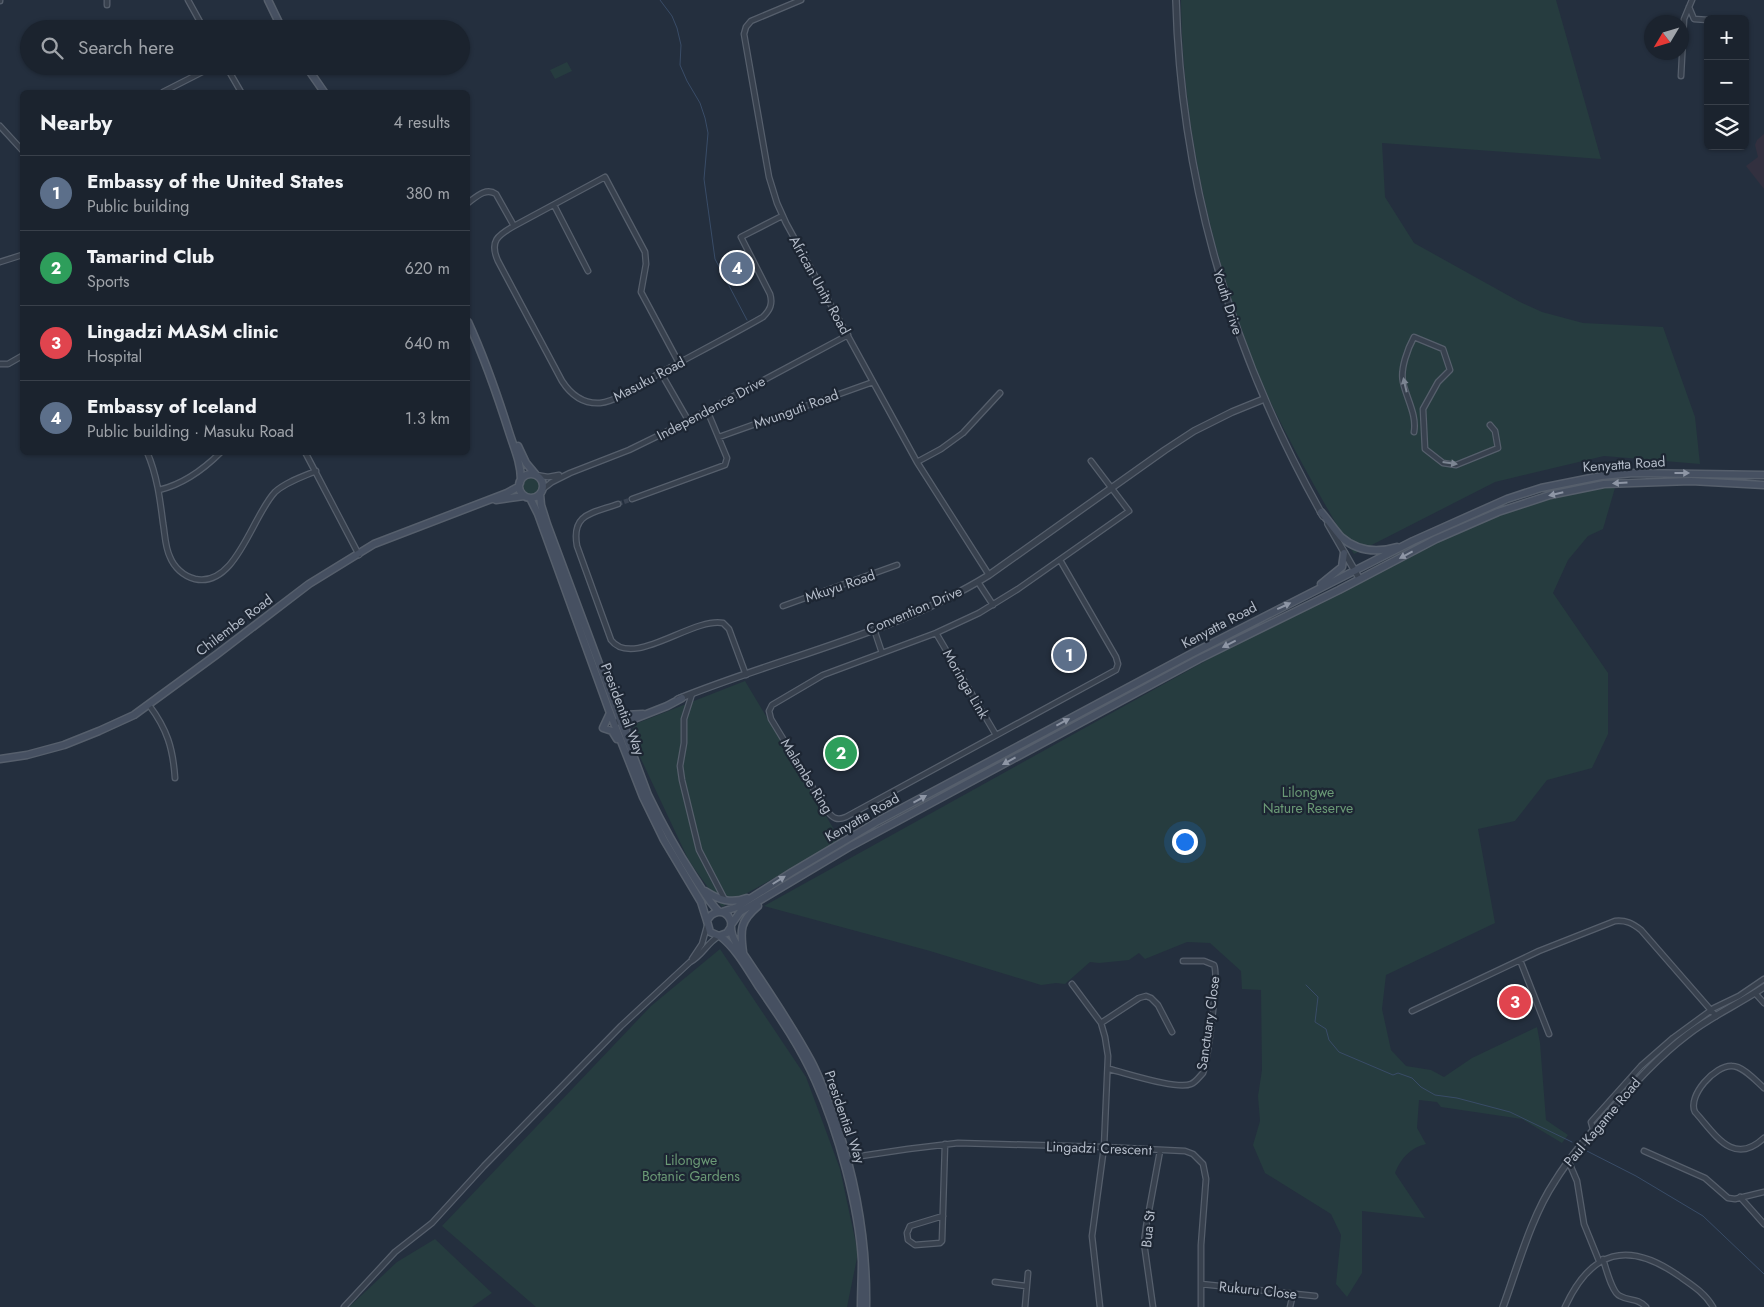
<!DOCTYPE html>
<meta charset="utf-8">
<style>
body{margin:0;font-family:Jost,sans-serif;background:#282f3a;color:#f1f3f6}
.controls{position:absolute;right:15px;top:15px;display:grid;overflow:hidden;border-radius:8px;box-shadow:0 1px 4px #0004}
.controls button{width:45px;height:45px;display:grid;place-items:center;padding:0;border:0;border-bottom:1px solid #39404a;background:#1b232e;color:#f1f3f6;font:25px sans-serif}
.compass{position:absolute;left:1644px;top:15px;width:45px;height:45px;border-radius:50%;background:#1b232e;box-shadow:0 1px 4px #0004;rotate:232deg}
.you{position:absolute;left:1184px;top:841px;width:18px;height:18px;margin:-12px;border:4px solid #fff;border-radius:50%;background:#1a73e8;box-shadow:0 0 0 8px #1a73e833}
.badge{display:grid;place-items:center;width:32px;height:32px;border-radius:50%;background:#8ab4f8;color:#fff;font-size:16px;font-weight:700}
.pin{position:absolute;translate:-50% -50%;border:2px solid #fff;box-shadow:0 1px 5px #0006}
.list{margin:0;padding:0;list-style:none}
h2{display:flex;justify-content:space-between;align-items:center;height:65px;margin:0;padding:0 20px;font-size:21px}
h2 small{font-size:16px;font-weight:400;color:#a0a4aa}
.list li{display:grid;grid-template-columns:32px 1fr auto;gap:15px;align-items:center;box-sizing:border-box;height:75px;padding:0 20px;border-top:1px solid #39404a}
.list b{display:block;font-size:19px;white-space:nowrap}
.list p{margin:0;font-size:16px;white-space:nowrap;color:#a0a4aa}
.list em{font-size:16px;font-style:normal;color:#a0a4aa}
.icon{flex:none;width:28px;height:28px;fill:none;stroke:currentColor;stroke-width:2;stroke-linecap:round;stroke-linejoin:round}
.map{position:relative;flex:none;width:1764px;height:1307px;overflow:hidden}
.search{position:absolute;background:#1b232e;box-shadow:0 1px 4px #0004;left:20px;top:20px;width:450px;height:55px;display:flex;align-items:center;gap:12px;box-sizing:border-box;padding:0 18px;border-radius:28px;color:#a0a4aa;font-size:19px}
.panel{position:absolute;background:#1b232e;box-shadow:0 1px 4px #0004;left:20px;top:90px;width:450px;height:365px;border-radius:8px}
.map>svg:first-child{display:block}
.medical{fill:#32303f}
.green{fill:#263c3f}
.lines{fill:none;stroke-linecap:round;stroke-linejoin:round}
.stream{stroke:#394c67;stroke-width:1}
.minor-tunnel{stroke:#3a4453;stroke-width:4.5;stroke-dasharray:4.5 2;stroke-linecap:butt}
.minor-casing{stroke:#565f6c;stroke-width:7}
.tertiary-casing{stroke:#565f6c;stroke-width:8}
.secondary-casing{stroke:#565f6c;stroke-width:9}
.minor{stroke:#38414e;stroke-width:4.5}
.tertiary{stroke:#38414e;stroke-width:5.5}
.secondary{stroke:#465061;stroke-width:6}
.oneway{fill:#7c8592}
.oneway2{fill:#8e96a5}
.labels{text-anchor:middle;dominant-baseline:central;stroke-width:4.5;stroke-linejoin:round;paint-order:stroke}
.street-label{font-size:14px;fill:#b4bcc9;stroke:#1d2633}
.park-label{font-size:14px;fill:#6b9a76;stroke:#1d2633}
</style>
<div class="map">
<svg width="1764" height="1307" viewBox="0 0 1764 1307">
<rect width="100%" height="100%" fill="#242f3e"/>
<path class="medical" d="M1764,134v55l-18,-23 12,-9 -3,-12 2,-5z"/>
<path class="green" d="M1181,0h375l45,159 -219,-16 3,54 29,46 106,59 22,10 41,11 80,4 32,90 5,47 -96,-8 -109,26 -141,72c-35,-59 -69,-118 -97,-181 -8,-18 -13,-38 -20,-57 -34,-101 -55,-210 -56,-316z
M567,62l5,9 -17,8 -5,-9z
M522 487a9 9 0 1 1 18 0a9 9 0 1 1-18 0Z
M1617,481l-14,48 -15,7 -20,24 -15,33 55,80v61l-16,34 -45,12 -32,41 -37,8 17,94 -109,52 -4,34 9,41 15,16 25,4 13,7 28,-19 65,-31 3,16 6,77 22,15 -6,8 -40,-24 -81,-12 -4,-5 -18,-2 -2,28 9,16c-16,4 -25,14 -31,29l30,45 -63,-7v62l-15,24 -11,-13 5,-49 -10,-21 -66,-41 -12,-28 7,-24 -2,-25 4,-26 -1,-80 -19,-1 -1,-18 -31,-28 -23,-1 -42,17 -6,-6 -10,7 -30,3 -9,-1 -25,22 -9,-1 -15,2 -111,-34 -166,-45 661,-367 48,-22 49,-16z
M745,681l96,160 -119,66 -33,-46 -56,-119 -2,-9 4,-9z
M720,949l86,128 34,92 18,84 -11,54h-311l-94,-81 209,-220z
M435,1239l57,54 -20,14h-123l48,-45z"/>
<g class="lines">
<path class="stream" d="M660,0l12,16 5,12 4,17 -1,20 7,16 13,22 5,15 3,15 -4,46 11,80 32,61
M1306,985l12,12 -3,25 11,7 3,11 10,12 54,23 5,-2 14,5 9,9 14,8 22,3 53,14 62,30
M1583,1149l53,27 67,40 61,58"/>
<path class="minor-tunnel" d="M618,504l14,-5"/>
<defs>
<path id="minor" d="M188,0l16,29
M801,0l-50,21 -5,6 -2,7 25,143 8,26 9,20 131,239 72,113
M0,1v-1
M107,5v-5
M1689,7l5,12 14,1
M1715,19h14
M226,66l15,26
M1681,76l3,-57 8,-19
M163,92l51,-26
M0,126l22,24
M468,203c8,-6 18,-16 28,-9l18,32
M554,205l34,66
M0,262l22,-7
M679,363l-38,-71 5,-28 -1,-12 -40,-75 -91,49c-16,9 -25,15 -16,35l64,120c9,14 21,23 38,22 18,-2 42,-20 58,-29 35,-19 70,-37 105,-57 7,-7 10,-13 7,-23l-29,-57 41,-21
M0,364h8l14,-8
M661,373l27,47
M1414,432c3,-17 -7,-32 -11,-50 -3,-13 5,-34 11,-45l29,12 7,21 -12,12 -15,27 2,40 18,14 13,2 42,-17 -3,-17 -5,-6
M719,437l154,-55
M147,452c10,23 13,47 16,71 2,11 2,24 7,34 4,10 13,19 25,22 41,9 57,-63 80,-87 11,-10 27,-15 41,-21
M305,452l54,103
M917,462l24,-13 22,-16 37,-40
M536,475l12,2 11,-2
M543,489l9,-7 18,-9 59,-23 43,-21 176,-94
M159,490c25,-6 44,-20 62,-38
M632,499l93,-34 2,-7 -20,-48
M618,504c-25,9 -47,9 -41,42l34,94c22,29 81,-23 112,-17l6,6 17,46
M1060,560l56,97 2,7 -2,6 -270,147c-9,4 -13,1 -19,-6l-56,-92 -2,-8 3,-6 51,-30 113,-42 43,-20 39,-24 111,-78 -38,-50
M978,582l15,23
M783,606l114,-41
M874,629l8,24
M936,633l60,102
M692,694l-8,25v24l-4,23 2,14 17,70 26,50
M149,705c18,24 24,43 26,73
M692,959l10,-15 5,-18
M1520,960l29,74
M1072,984l29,39 4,14 3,19 -4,91 -12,89 8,71
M1755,993l9,10
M1412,1011l127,-60 76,-30c11,-1 17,2 26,9l75,86
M1101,1023l38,-25 7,-2 5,2 7,7 14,27
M1109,1069c17,4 68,21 82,15 5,-2 8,-7 12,-11 5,-13 16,-98 11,-108l-10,-4h-21
M1764,1088c-8,-7 -21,-22 -32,-22 -17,-1 -45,30 -37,46 20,22 38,55 69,26
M1593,1129l-2,-7 50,-56 32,-28 41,-30 25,-12 25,-17
M1644,1151l61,27 23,20 7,1 29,-7
M848,1160l13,-4 47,-7 50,-6 146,4 81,4 8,3 10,10 3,15 -5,66v62
M1568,1160l9,21 7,43 15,37
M1740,1197l24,27
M943,1216l-33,10 -3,7 1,7 7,5 25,-2 2,-2 3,-97
M1603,1259c3,9 9,34 17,37 11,6 16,1 26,11
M995,1282l31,4
M1201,1284l114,12
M344,1307l51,-55 37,-29 52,-57 137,-140 69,-64c12,-6 17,-19 29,-26
M1025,1307l3,-34
M1153,1307l-9,-64 2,-16 14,-76
M1290,1307l3,-13
M1565,1307c26,-57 63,-67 114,-31 13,9 26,17 34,31"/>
<path id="tertiary" d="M1176,0c5,185 56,355 147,516
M1328,524l31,54
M678,699c103,-42 216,-65 311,-124l176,-125 29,-19 38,-19 32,-13
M617,722l20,-6
M1503,1307c15,-41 28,-90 52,-126 16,-26 36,-49 56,-71 24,-27 47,-53 76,-75 24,-19 52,-31 77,-48"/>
<path id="secondary" d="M268,0l14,29
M306,66l18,26
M468,322c17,37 30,75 42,113 5,15 11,29 11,45
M518,446l8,17 10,12
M519 486a12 12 0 1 1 24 0a12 12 0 1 1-24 0Z
M540,494l1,11 6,19 101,271c14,29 29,56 46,82 8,12 15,25 25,35
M530,498l8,16 72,199 33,84 21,43 37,62 6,19
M496,500l28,-4
M1321,512c7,8 13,17 20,25 16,14 36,16 56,10
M1321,584l21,-17 2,-14
M617,706l3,6 4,3 19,-1
M610,713l-7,15 9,3 5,8
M626,734v-8l8,-7 33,-13 15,-8
M0,759l27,-4 37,-10 35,-14 35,-16 82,-60 93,-71 65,-40 133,-51 11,-6 2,-4
M705,891c14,9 26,13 42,7
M722,912l15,-5 55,-35 86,-51 311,-166 224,-114 94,-42 34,-11 60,-12 32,-3 131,2
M731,925l9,-13 111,-66 348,-187 140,-69 97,-51 62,-27 52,-17 54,-11 87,-3 73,4
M731,927l-4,6 -8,3 -9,-4 -3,-11c4,-9 17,-14 23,-2 2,4 1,4 1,8 0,6 2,11 5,16 26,39 53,77 75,118 11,21 18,42 26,64 20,60 30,118 29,182
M720,936c16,12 28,34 39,51 21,30 42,61 57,95 22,49 43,125 46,179 0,16 -1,31 -1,46
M743,952c-3,-22 -3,-31 15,-46"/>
</defs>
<use href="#minor" class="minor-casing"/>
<use href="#tertiary" class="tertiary-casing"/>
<use href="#secondary" class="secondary-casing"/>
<use href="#minor" class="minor"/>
<use href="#tertiary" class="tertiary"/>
<use href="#secondary" class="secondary"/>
</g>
<defs><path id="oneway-solid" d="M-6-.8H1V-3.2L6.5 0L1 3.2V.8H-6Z" transform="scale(1.25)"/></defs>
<g class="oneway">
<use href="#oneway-solid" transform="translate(1405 385) rotate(-103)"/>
<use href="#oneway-solid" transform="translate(1450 463) rotate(8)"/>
</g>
<g class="oneway2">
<use href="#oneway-solid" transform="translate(1682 473)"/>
<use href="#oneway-solid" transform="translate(1620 483) rotate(176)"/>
<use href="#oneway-solid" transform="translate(1556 494) rotate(167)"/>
<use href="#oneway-solid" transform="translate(1406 555) rotate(152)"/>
<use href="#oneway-solid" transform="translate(1284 606) rotate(-25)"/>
<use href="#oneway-solid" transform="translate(1229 644) rotate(153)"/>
<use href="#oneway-solid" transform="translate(1063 722) rotate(-28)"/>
<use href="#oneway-solid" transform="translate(1009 761) rotate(151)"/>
<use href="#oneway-solid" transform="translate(920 799) rotate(-29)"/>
<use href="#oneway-solid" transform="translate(779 880) rotate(-32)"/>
</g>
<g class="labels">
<g class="street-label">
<text transform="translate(820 285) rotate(61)">African Unity Road</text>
<text transform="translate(1228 302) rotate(72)">Youth Drive</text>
<text transform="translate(649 379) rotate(-28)">Masuku Road</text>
<text transform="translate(711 408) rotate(-28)">Independence Drive</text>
<text transform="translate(796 409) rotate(-20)">Mvunguti Road</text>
<text transform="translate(1624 464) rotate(-4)">Kenyatta Road</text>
<text transform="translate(840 586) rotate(-19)">Mkuyu Road</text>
<text transform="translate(914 610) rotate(-23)">Convention Drive</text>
<text transform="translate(234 625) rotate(-37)">Chilembe Road</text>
<text transform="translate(1219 625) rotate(-28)">Kenyatta Road</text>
<text transform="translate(966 684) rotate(60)">Moringa Link</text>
<text transform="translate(623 709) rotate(69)">Presidential Way</text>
<text transform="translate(807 776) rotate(58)">Malambe Ring</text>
<text transform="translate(862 817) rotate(-30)">Kenyatta Road</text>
<text transform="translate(1208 1023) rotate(-82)">Sanctuary Close</text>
<text transform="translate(845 1117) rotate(71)">Presidential Way</text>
<text transform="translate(1602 1122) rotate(-50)">Paul Kagame Road</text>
<text transform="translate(1099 1148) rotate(2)">Lingadzi Crescent</text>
<text transform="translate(1148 1229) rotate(-84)">Bua St</text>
<text transform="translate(1258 1290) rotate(6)">Rukuru Close</text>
</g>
<g class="park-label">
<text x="1308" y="792">Lilongwe<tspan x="1308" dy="16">Nature Reserve</tspan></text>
<text x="691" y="1160">Lilongwe<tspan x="691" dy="16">Botanic Gardens</tspan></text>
</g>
</g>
</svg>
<div class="controls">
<button>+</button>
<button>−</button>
<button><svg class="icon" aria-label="layers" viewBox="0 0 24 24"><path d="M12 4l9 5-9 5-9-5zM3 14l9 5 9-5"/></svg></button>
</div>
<svg class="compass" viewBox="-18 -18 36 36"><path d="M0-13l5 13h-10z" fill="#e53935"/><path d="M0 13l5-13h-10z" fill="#a0a4aa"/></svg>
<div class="you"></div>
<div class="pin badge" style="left:1069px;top:655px;background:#5c6f8a">1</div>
<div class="pin badge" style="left:841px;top:753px;background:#2e9e5b">2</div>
<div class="pin badge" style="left:1515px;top:1002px;background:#e0444e">3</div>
<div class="pin badge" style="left:737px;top:268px;background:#5c6f8a">4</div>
<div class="search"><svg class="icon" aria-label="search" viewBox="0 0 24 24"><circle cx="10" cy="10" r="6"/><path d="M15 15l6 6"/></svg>Search here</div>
<section class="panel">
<h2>Nearby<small>4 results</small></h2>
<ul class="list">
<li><span class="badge" style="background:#5c6f8a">1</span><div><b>Embassy of the United States</b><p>Public building</p></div><em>380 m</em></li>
<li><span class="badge" style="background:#2e9e5b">2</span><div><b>Tamarind Club</b><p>Sports</p></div><em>620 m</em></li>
<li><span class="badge" style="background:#e0444e">3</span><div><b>Lingadzi MASM clinic</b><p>Hospital</p></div><em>640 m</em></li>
<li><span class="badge" style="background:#5c6f8a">4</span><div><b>Embassy of Iceland</b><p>Public building · Masuku Road</p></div><em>1.3 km</em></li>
</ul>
</section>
</div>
